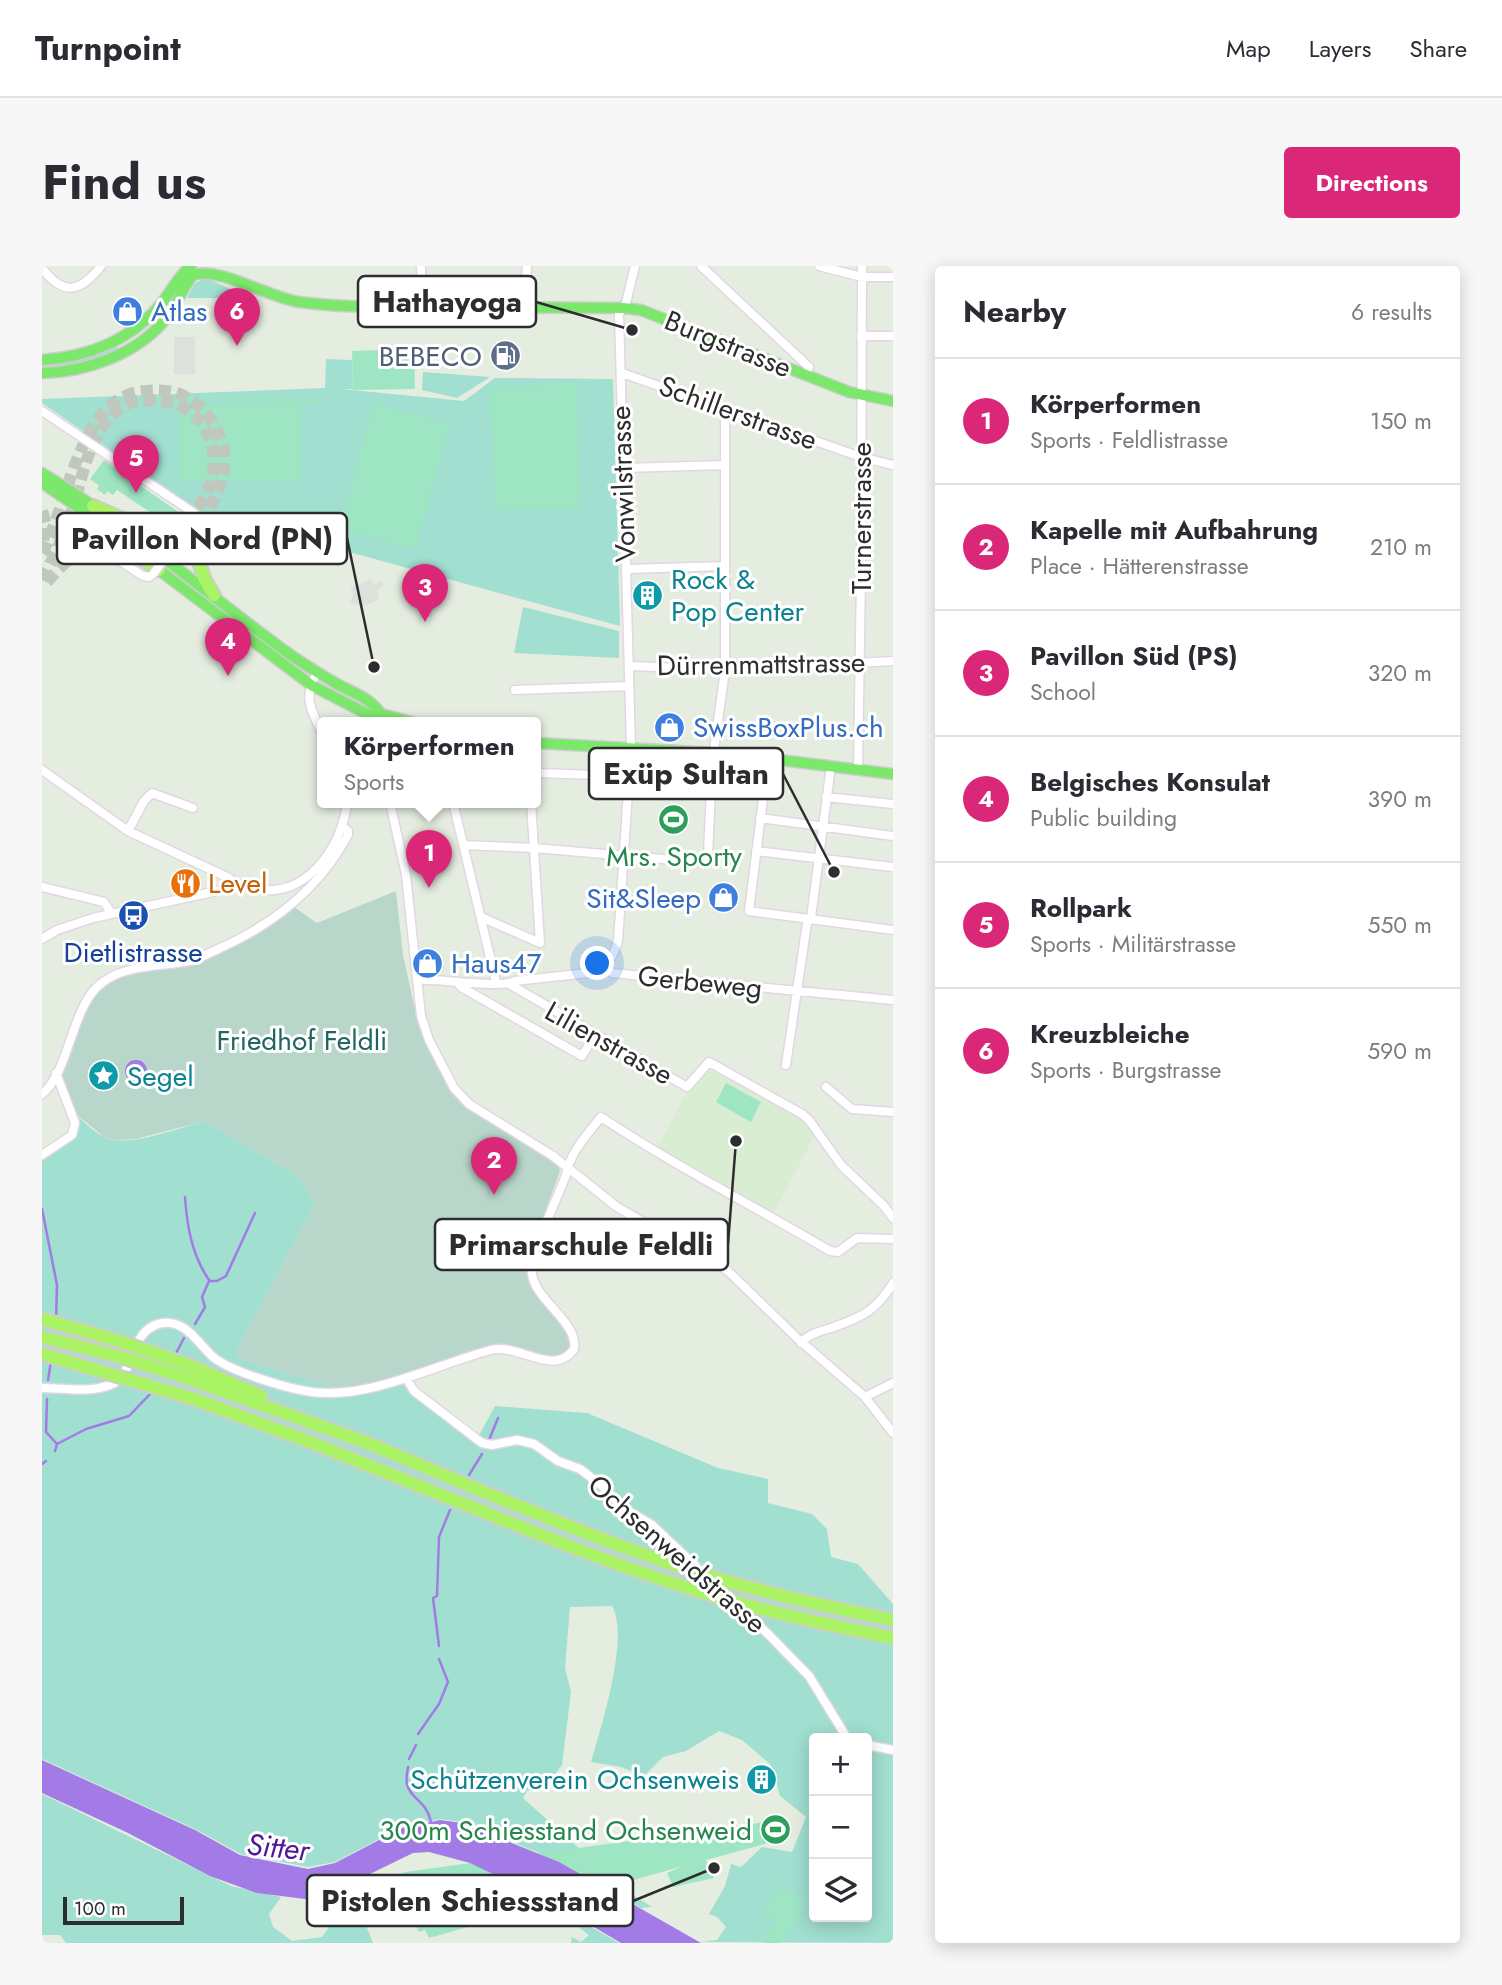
<!DOCTYPE html>
<meta charset="utf-8">
<style>
body{margin:0;font-family:Jost,sans-serif;background:#f7f7f7;color:#2b2b33}
.controls{position:absolute;right:21px;bottom:21px;display:grid;overflow:hidden;border-radius:7px;box-shadow:0 4px 18px #0003}
.controls button{width:63px;height:63px;display:grid;place-items:center;padding:0;border:0;border-bottom:2px solid #e1e1e2;background:#fff;color:#2b2b33;font:35px sans-serif}
.scale{position:absolute;left:21px;bottom:18px;width:121px;box-sizing:border-box;padding-left:7px;border:4px solid #2d2d2d;border-top:0;font-size:19px;line-height:24px;white-space:nowrap;color:#2d2d2d;-webkit-text-stroke:5px #fff;paint-order:stroke}
.you{position:absolute;left:556px;top:698px;width:24px;height:24px;margin:-18px;border:5px solid #fff;border-radius:50%;background:#1a73e8;box-shadow:0 0 0 10px #1a73e833}
.badge{display:grid;place-items:center;width:46px;height:46px;border-radius:50%;background:#db2777;color:#fff;font-size:23px;font-weight:700}
.pin{position:absolute;translate:-50% -58px;filter:drop-shadow(0 2px 4px #0008)}
.pin::after{content:'';position:absolute;top:37px;width:24px;height:21px;background:inherit;clip-path:polygon(0 0,100% 0,50% 100%)}
.popup{position:absolute;left:275px;top:451px;width:224px;height:91px;box-sizing:border-box;display:grid;place-content:center;border-radius:7px;background:#fff;filter:drop-shadow(0 2px 5px #0005);font-size:23px;white-space:nowrap;color:#7c7c81}
.popup b{font-size:26px;color:#2b2b33}
.popup::after{content:'';position:absolute;left:50%;top:100%;margin-left:-14px;border:14px solid transparent;border-top-color:#fff}
.list{margin:0;padding:0;list-style:none}
h2{display:flex;justify-content:space-between;align-items:center;height:91px;margin:0;padding:0 28px;font-size:30px}
h2 small{font-size:23px;font-weight:400;color:#7c7c81}
.list li{display:grid;grid-template-columns:46px 1fr auto;gap:21px;align-items:center;box-sizing:border-box;height:126px;padding:0 28px;border-top:2px solid #e1e1e2}
.list b{display:block;font-size:26px;white-space:nowrap}
.list p{margin:0;font-size:23px;white-space:nowrap;color:#7c7c81}
.list em{font-size:23px;font-style:normal;color:#7c7c81}
.icon{flex:none;width:38px;height:38px;fill:none;stroke:currentColor;stroke-width:2;stroke-linecap:round;stroke-linejoin:round}
.map{position:relative;flex:none;width:851px;height:1677px;overflow:hidden;border-radius:7px}
header{display:flex;align-items:center;gap:42px;box-sizing:border-box;height:98px;padding:0 35px;background:#fff;border-bottom:2px solid #e1e1e2}
header strong{font-size:33px}
nav{display:flex;gap:38px;margin-inline-start:auto;font-size:24px}
.intro{display:flex;align-items:center;justify-content:space-between;box-sizing:border-box;height:168px;padding:0 42px}
h1{margin:0;font-size:49px}
.button{padding:18px 32px;border-radius:7px;background:#db2777;color:#fff;font-size:24px;font-weight:700}
main{display:flex;gap:42px;padding:0 42px}
aside{flex:1;background:#fff;border-radius:7px;box-shadow:0 4px 18px #0003}
.map>svg:first-child{display:block}
.education{fill:#d8edd1}
.green{fill:#a1dfd0;fill-rule:evenodd}
.cemetery{fill:#b9d6ca}
.pitch{fill:#9ee6c3}
.plaza{fill:#dce1db}
.water{fill:#a27be7}
.lines{fill:none;stroke-linecap:round;stroke-linejoin:round}
.stream{stroke:#a27be7;stroke-width:2.5}
.highway-tunnel{stroke:#c0c7bc;stroke-width:12;stroke-dasharray:12 6;stroke-linecap:butt}
.minor-casing{stroke:#e2d6e4;stroke-width:11}
.major-casing{stroke:#cdcdcd;stroke-width:13}
.highway-casing{stroke:#cdcdcd;stroke-width:16}
.minor{stroke:#fff;stroke-width:8}
.major{stroke:#7ce86b;stroke-width:10}
.highway{stroke:#a9f365;stroke-width:12}
.minor-bridge-casing{stroke:#e2d6e4;stroke-width:11;stroke-linecap:butt}
.highway-bridge-casing{stroke:#cdcdcd;stroke-width:16;stroke-linecap:butt}
.minor-bridge{stroke:#fff;stroke-width:8}
.highway-bridge{stroke:#a9f365;stroke-width:12}
.labels{text-anchor:middle;dominant-baseline:central;stroke-width:6;stroke-linejoin:round;paint-order:stroke}
.shop-label{font-size:28px;fill:#366cbe;stroke:#fff;text-anchor:start}
.street-label{font-size:28px;fill:#2d2d2d;stroke:#fff}
.service-label{font-size:28px;fill:#4e5e75;stroke:#fff;text-anchor:end}
.culture-label{font-size:28px;fill:#0d838f;stroke:#fff;text-anchor:start}
.leisure-label{font-size:28px;fill:#27864d;stroke:#fff}
.food-label{font-size:28px;fill:#c56008;stroke:#fff;text-anchor:start}
.transit-label{font-size:28px;fill:#164399;stroke:#fff}
.park-label{font-size:28px;fill:#20665e;stroke:#fff}
.water-label{font-size:30px;font-style:italic;fill:#4f1796;stroke:#fff}
.leader{fill:none;stroke:#2d2d2d;stroke-width:2.5}
.callout-dot{fill:#2d2d2d;stroke:#fff;stroke-width:2.5}
.callout{fill:#fff;stroke:#2d2d2d;stroke-width:2.5}
.callout-label{font-size:30px;text-anchor:middle;font-weight:bold;fill:#2d2d2d}
</style>
<header>
<strong>Turnpoint</strong>
<nav><a>Map</a><a>Layers</a><a>Share</a></nav>
</header>
<div class="intro"><h1>Find us</h1><a class="button">Directions</a></div>
<main>
<div class="map">
<svg width="851" height="1677" viewBox="0 0 851 1677">
<rect width="100%" height="100%" fill="#e5ede0"/>
<path class="education" d="M667,803l100,52 7,12 -42,80 -118,-63 33,-62z"/>
<path class="green" d="M162,13l9,2 36,17h-62l8,-15z
M73,79l4,6c-26,10 -49,16 -77,19v-6z
M284,93l26,1 1,29h-12l123,12 31,-23 118,1 7,247 -421,-115 -157,-108v-4l283,-11z
M381,106l67,5 -33,21 -35,-8z
M481,341l96,24v27l-105,-5z
M28,843c10,9 21,21 34,28 23,12 77,-10 101,-16l93,55 17,28 -79,148 2,6 105,32 56,-14 78,63 18,-33 92,7 131,55 50,11v24l44,11 15,15 4,28 27,7 35,40v339l-192,-1 16,-2 9,-13 -9,-10 -8,-3 16,-28 6,-22 10,3 21,-20 30,5 14,-35 -26,-21 -9,-31 -29,-25 -23,-9 -33,20 -23,6 -19,19 -23,-9 -30,-5c10,-35 39,-125 21,-156l-42,1 -5,61 6,24 -9,73 -12,16 -23,10 -4,7 105,94 24,15 -11,1 -82,-47 -97,-39 -22,-3 -38,8 -67,35 -27,5 -67,-13 -46,-25 -153,-70v-604l30,-20zM772,1472h53v179h-53z
M0,1528l189,92 50,11 -12,17 4,13 19,14 30,-4 9,-13 -9,-24 29,-12 22,55h-307l-6,-8h-18z
M511,1639l66,38h-48l1,-6 9,5 8,-7 -18,-13z"/>
<path class="cemetery" d="M354,625l7,64 11,50 47,91 92,60 7,14c-8,28 -36,86 -30,112l40,56 1,8 -2,6 -18,6 -34,-10 -20,-2 -98,30 -56,14 -105,-32 -2,-6 79,-148 -17,-28 -93,-55 -69,18 -21,1 -11,-3 -34,-28 -14,-36 27,-64 27,-33 82,-15 99,-56 26,18z"/>
<path class="pitch" d="M372,83l1,40 -62,1 -1,-39z
M534,117l5,125 -85,2 -7,-123z
M124,131l154,1 -1,6 -117,-4 -36,2z
M331,137l77,21 -34,125 -76,-20z
M138,138l121,1 -1,76 -121,-1z
M62,194l80,56 -9,13 -58,-39 -4,5 -6,-4 -2,4 -8,-6 2,-3 -9,-7z
M684,817l35,19 -10,20 -35,-20z
M724,1556l6,20 -66,18 8,18 -41,9 -6,-14 16,-7 -254,72 -4,-8 -6,2 -6,-15 -2,1 -11,-27 3,-2 -2,-7 -4,2 -1,-4 3,-1 -2,-4 8,-3z
M739,1620l24,17 -24,40h-17l-2,-1 15,-21 -14,-10z"/>
<path class="plaza" d="M132,71h21v37h-21z
M329,313l3,5 7,-3 3,4 -7,5 2,10 -16,6 -13,-3 4,-9 -4,-6z"/>
<path class="water" d="M83 805a11 11 0 1 1 22 0a11 11 0 1 1-22 0Z
M0,1494l153,70 45,25 68,14 27,-6 67,-35 38,-8 22,3 97,39 142,81h-80l-68,-40 -83,-40 -41,-11 -16,1 -82,40 -26,6 -48,-6 -47,-17 -84,-44 -84,-39z"/>
<g class="lines">
<path class="stream" d="M143,931c2,30 7,58 24,83
M0,943l15,76 -1,35
M153,1058l10,-17 -3,-10 7,-16h8l9,-5 29,-63
M132,1091l10,-19
M6,1114l3,-19
M5,1133l-1,33 11,12
M447,1174l9,-22
M13,1185l2,-7 29,-15 43,-13 23,-24
M0,1198l4,-3
M427,1209l13,-21
M397,1380l-6,-48 4,-2 2,-59 11,-27
M376,1468l21,-30 9,-22 -9,-23
M367,1493l7,-14
M366,1501c-1,5 -2,12 -1,17 3,15 20,17 24,38"/>
<path class="highway-tunnel" d="M0,245l4,13 -3,17
M0,287c27,-47 36,-158 103,-162 13,-1 25,-1 37,4 22,10 39,34 42,58 5,41 -31,65 -26,106
M0,314c9,-17 18,-36 25,-54 15,-38 18,-95 56,-120 9,-6 20,-6 31,-6 80,2 79,120 2,126
M5,316c21,-24 34,-38 69,-33"/>
<defs>
<path id="minor" d="M379,0l1,41
M659,0l108,101 -3,7
M777,0l43,11h31
M0,2c21,28 38,25 59,-2
M482,41l3,-41
M819,70h32
M580,107l239,84 32,8
M0,145l152,102 -22,35
M581,202l101,-3
M52,278l49,32 6,1 5,-4
M584,303l99,-3
M588,400l102,4 161,-9
M275,406c-14,27 -7,35 5,61
M473,424l114,-4
M729,492l-4,9 -18,144 144,19
M816,503l3,-194 1,-309
M0,504l86,61 101,47c7,7 16,8 25,10 50,14 89,-41 93,-86
M494,507l93,3 82,6
M784,531l67,7
M348,536l16,73 15,141 8,24 25,48 15,16 84,52 64,51 111,64 70,68 67,58 28,36
M411,536l43,180
M718,552l133,18
M86,565l16,-30 8,-8 41,15
M422,579l70,3 164,14 6,-2 4,-5 4,-90 13,-95v-259
M714,585l137,16
M0,621l62,15 8,12
M439,651l59,26 -9,-141
M0,673l15,-9 36,-12 138,-30 4,-4
M563,700l7,7 281,27
M375,714c21,-2 84,9 98,1l82,-9c12,-8 17,-18 21,-31l13,-194 -12,-433 7,-11 9,-37
M415,716l4,5 121,69 13,-21
M467,718l178,103 22,-25 93,52 7,6 32,45 43,41 9,12
M744,799l21,-142 4,-5 20,-152
M784,821l26,22 41,3
M0,828c27,-22 29,-83 56,-108 24,-22 61,-19 91,-25 10,-2 20,-8 29,-12 54,-24 102,-61 130,-114v-4l-6,-5
M0,889l30,-20 3,-12 -19,-50
M759,1077c8,-9 19,-12 30,-15 31,-11 45,-17 62,-45
M364,1112l8,13 68,52 10,2 25,-5 17,4 24,17 22,8 21,16 22,23 29,17 117,110 40,41 38,62
M0,1122c22,0 48,5 68,-3 27,-10 17,-55 52,-62 26,-4 38,25 55,37 20,13 71,29 95,32 56,8 125,-28 179,-42 28,-7 63,28 83,-1 5,-26 -39,-49 -42,-75 -3,-18 27,-79 34,-99 4,-23 21,-40 35,-58 74,49 153,89 229,134l8,1 19,-14 36,1
M823,1131l28,-14
M825,1479l26,5"/>
<path id="major" d="M0,94c46,-3 89,-20 119,-56 10,-12 17,-28 30,-38
M0,107c43,-1 93,-18 122,-52 13,-14 17,-32 29,-46 25,-9 77,23 106,27 45,6 92,5 138,5 62,0 124,1 186,1l18,2 208,82 44,9
M0,207c87,52 163,120 246,180 15,11 32,21 49,31 17,9 33,14 44,30
M0,217l64,43 38,28 15,16 152,115 58,30 12,-1 31,8
M494,477l196,11 161,20"/>
<path id="highway" d="M51,240l41,18 22,2
M74,283l25,9 18,12
M156,293l7,21 9,15
M149,1100l70,30
M148,1113l180,65 114,48
M149,1132l117,43 156,63"/>
</defs>
<use href="#minor" class="minor-casing"/>
<use href="#major" class="major-casing"/>
<use href="#highway" class="highway-casing"/>
<use href="#minor" class="minor"/>
<use href="#major" class="major"/>
<use href="#highway" class="highway"/>
<defs>
<path id="minor-bridge" d="M112,307l18,-25"/>
<path id="highway-bridge" d="M0,1053l80,23 69,24
M0,1071l82,21 66,21
M0,1088l149,44
M442,1226c76,31 152,62 231,86 59,17 118,30 178,42
M422,1238c81,33 163,66 247,91 59,18 121,30 182,43"/>
</defs>
<use href="#minor-bridge" class="minor-bridge-casing"/>
<use href="#highway-bridge" class="highway-bridge-casing"/>
<use href="#minor-bridge" class="minor-bridge"/>
<use href="#highway-bridge" class="highway-bridge"/>
</g>
<defs>
<symbol id="shop-disc" viewBox="-11 -11 22 22"><circle r="9.5" fill="#3f7fe0" stroke="#fff"/><path d="M-5-2.5h2.3a2.7 3.5 0 0 1 5.4 0H5L5.5 6h-11ZM-1.5-2.5h3a1.5 2.3 0 0 0-3 0Z" fill="#fff"/></symbol>
<symbol id="fuel-disc" viewBox="-11 -11 22 22"><circle r="9.5" fill="#5c6f8a" stroke="#fff"/><path d="M-5.5-6h7V0h2V4h1.3V-2.5L3-4.5l.8-.8L6-3V5H2.5V1h-1V6h-7ZM-4.2-4.7v3.2H.2V-4.7Z" fill="#fff"/></symbol>
<symbol id="building-disc" viewBox="-11 -11 22 22"><circle r="9.5" fill="#0f9aa8" stroke="#fff"/><path d="M-4-6H4V6H1V3H-1V6H-4ZM-2.5-4.3h1.7v1.8h-1.7ZM.8-4.3h1.7v1.8H.8ZM-2.5-1h1.7V.8h-1.7ZM.8-1h1.7V.8H.8Z" fill="#fff"/></symbol>
<symbol id="stadium-disc" viewBox="-11 -11 22 22"><circle r="9.5" fill="#2e9e5b" stroke="#fff"/><path d="M0-5a6.5 5 0 1 0 0 10a6.5 5 0 1 0 0-10ZM-3.5-1.8h7v3.6h-7Z" fill="#fff"/></symbol>
<symbol id="restaurant-disc" viewBox="-11 -11 22 22"><circle r="9.5" fill="#e8710a" stroke="#fff"/><path d="M-5-6h1v4h1v-4h1v4h1v-4h1v5L-1.5 .5V6h-2V.5L-5-1ZM5-6V6H3V1.5H1.5Q1.5-4 5-6Z" fill="#fff"/></symbol>
<symbol id="bus-disc" viewBox="-11 -11 22 22"><circle r="9.5" fill="#1a4fb4" stroke="#fff"/><path d="M-5-6H5V4H4V6H2V4H-2V6H-4V4H-5ZM-3.5-4V0h7V-4ZM-3.5 1.2v1.5H-2V1.2ZM2 1.2v1.5H3.5V1.2Z" fill="#fff"/></symbol>
<symbol id="sight-disc" viewBox="-11 -11 22 22"><circle r="9.5" fill="#0f9aa8" stroke="#fff"/><path d="M0-6L1.8-2.2L6-1.7L2.9 1.2L3.7 5.4L0 3.3L-3.7 5.4L-2.9 1.2L-6-1.7L-1.8-2.2Z" fill="#fff"/></symbol>
</defs>
<g fill-rule="evenodd">
<use href="#shop-disc" x="68" y="28" width="35" height="35"/>
<use href="#fuel-disc" x="446" y="72" width="35" height="35"/>
<use href="#building-disc" x="588" y="312" width="35" height="35"/>
<use href="#shop-disc" x="610" y="444" width="35" height="35"/>
<use href="#stadium-disc" x="614" y="536" width="35" height="35"/>
<use href="#restaurant-disc" x="126" y="600" width="35" height="35"/>
<use href="#shop-disc" x="664" y="614" width="35" height="35"/>
<use href="#bus-disc" x="74" y="632" width="35" height="35"/>
<use href="#shop-disc" x="368" y="680" width="35" height="35"/>
<use href="#sight-disc" x="44" y="792" width="35" height="35"/>
<use href="#building-disc" x="702" y="1496" width="35" height="35"/>
<use href="#stadium-disc" x="716" y="1546" width="35" height="35"/>
</g>
<g class="labels">
<g class="shop-label">
<text x="109" y="45">Atlas</text>
<text x="651" y="461">SwissBoxPlus.ch</text>
<text x="659" y="632" text-anchor="end">Sit&amp;Sleep</text>
<text x="409" y="697">Haus47</text>
</g>
<g class="street-label">
<text transform="translate(686 78) rotate(22)">Burgstrasse</text>
<text transform="translate(696 147) rotate(20)">Schillerstrasse</text>
<text transform="translate(581 218) rotate(-92)">Vonwilstrasse</text>
<text transform="translate(819 252) rotate(-90)">Turnerstrasse</text>
<text transform="translate(719 398) rotate(-1)">Dürrenmattstrasse</text>
<text transform="translate(658 716) rotate(6)">Gerbeweg</text>
<text transform="translate(567 777) rotate(29)">Lilienstrasse</text>
<text transform="translate(635 1288) rotate(41)">Ochsenweidstrasse</text>
</g>
<g class="service-label">
<text x="440" y="90">BEBECO</text>
</g>
<g class="culture-label">
<text x="629" y="313">Rock &amp;<tspan x="629" dy="32">Pop Center</tspan></text>
<text x="85" y="810">Segel</text>
<text x="697" y="1513" text-anchor="end">Schützenverein Ochsenweis</text>
</g>
<g class="leisure-label">
<text x="632" y="590">Mrs. Sporty</text>
<text x="710" y="1564" text-anchor="end">300m Schiesstand Ochsenweid</text>
</g>
<g class="food-label">
<text x="166" y="617">Level</text>
</g>
<g class="transit-label">
<text x="91" y="686">Dietlistrasse</text>
</g>
<g class="park-label">
<text x="260" y="774">Friedhof Feldli</text>
</g>
<g class="water-label">
<text transform="translate(236 1581) rotate(6)">Sitter</text>
</g>
</g>
<path class="leader" d="M590 64L494 36M332 401L305 272M792 606L741 508M694 875L686 978M672 1602L591 1635"/>
<g class="callout-dot">
<circle cx="590" cy="64" r="7"/>
<circle cx="332" cy="401" r="7"/>
<circle cx="792" cy="606" r="7"/>
<circle cx="694" cy="875" r="7"/>
<circle cx="672" cy="1602" r="7"/>
</g>
<g class="callout">
<rect x="316" y="10" width="178" height="51" rx="7"/>
<rect x="15" y="247" width="290" height="51" rx="7"/>
<rect x="547" y="482" width="194" height="51" rx="7"/>
<rect x="393" y="953" width="293" height="51" rx="7"/>
<rect x="265" y="1609" width="326" height="51" rx="7"/>
</g>
<g class="callout-label">
<text x="405" y="46">Hathayoga</text>
<text x="160" y="283">Pavillon Nord (PN)</text>
<text x="644" y="518">Exüp Sultan</text>
<text x="539" y="989">Primarschule Feldli</text>
<text x="428" y="1645">Pistolen Schiessstand</text>
</g>
</svg>
<div class="controls">
<button>+</button>
<button>−</button>
<button><svg class="icon" aria-label="layers" viewBox="0 0 24 24"><path d="M12 4l9 5-9 5-9-5zM3 14l9 5 9-5"/></svg></button>
</div>
<div class="scale">100 m</div>
<div class="you"></div>
<div class="pin badge" style="left:387px;top:622px">1</div>
<div class="popup"><b>Körperformen</b>Sports</div>
<div class="pin badge" style="left:452px;top:929px">2</div>
<div class="pin badge" style="left:383px;top:356px">3</div>
<div class="pin badge" style="left:186px;top:410px">4</div>
<div class="pin badge" style="left:94px;top:227px">5</div>
<div class="pin badge" style="left:195px;top:80px">6</div>
</div>
<aside>
<h2>Nearby<small>6 results</small></h2>
<ul class="list">
<li><span class="badge">1</span><div><b>Körperformen</b><p>Sports · Feldlistrasse</p></div><em>150 m</em></li>
<li><span class="badge">2</span><div><b>Kapelle mit Aufbahrung</b><p>Place · Hätterenstrasse</p></div><em>210 m</em></li>
<li><span class="badge">3</span><div><b>Pavillon Süd (PS)</b><p>School</p></div><em>320 m</em></li>
<li><span class="badge">4</span><div><b>Belgisches Konsulat</b><p>Public building</p></div><em>390 m</em></li>
<li><span class="badge">5</span><div><b>Rollpark</b><p>Sports · Militärstrasse</p></div><em>550 m</em></li>
<li><span class="badge">6</span><div><b>Kreuzbleiche</b><p>Sports · Burgstrasse</p></div><em>590 m</em></li>
</ul>
</aside>
</main>
